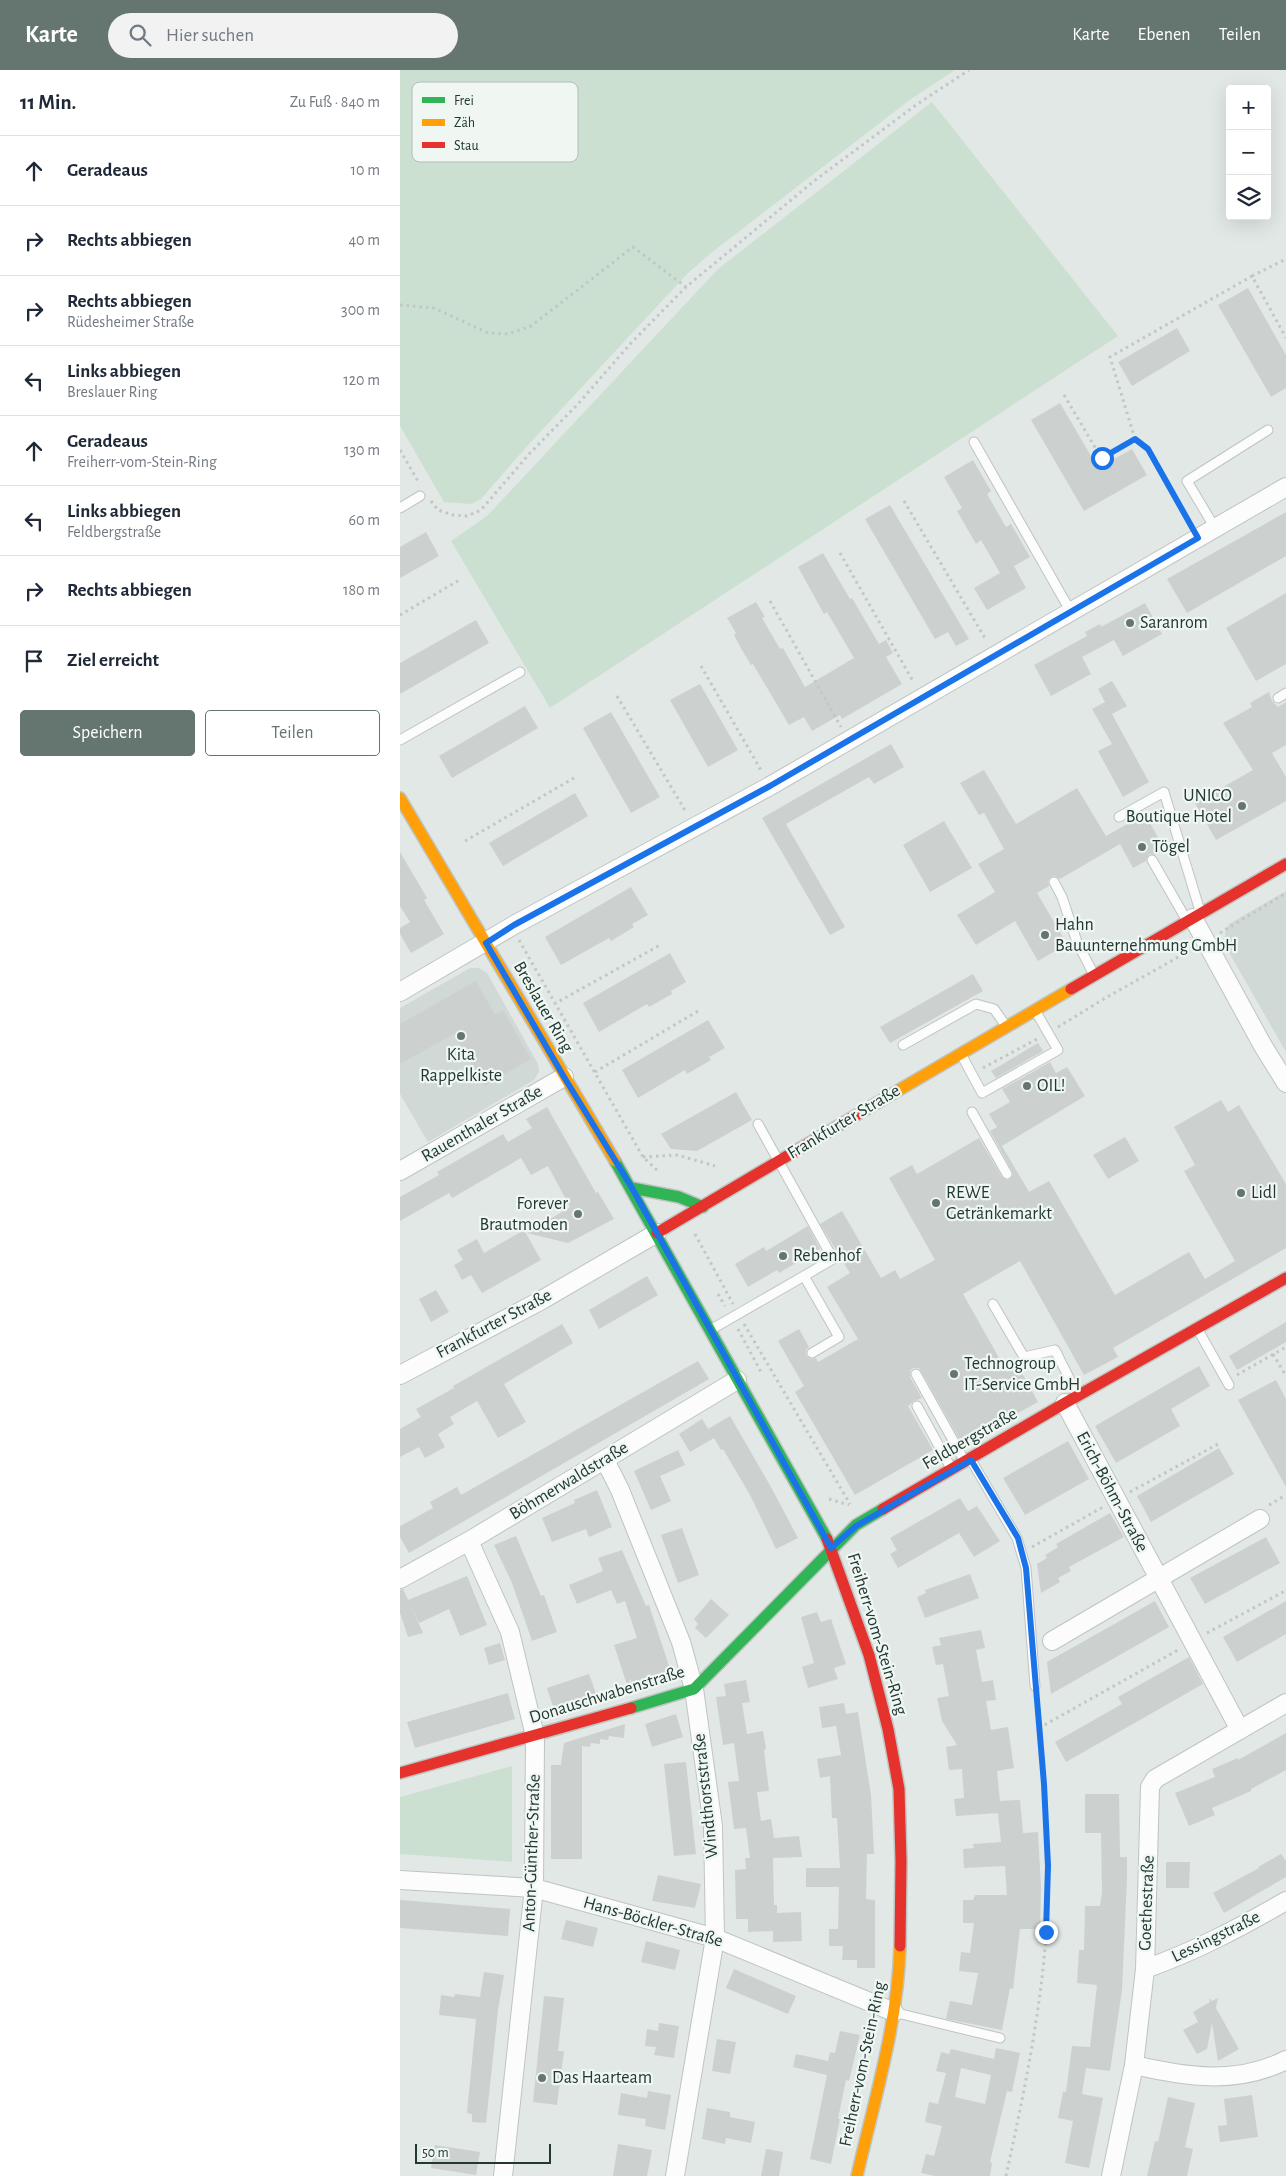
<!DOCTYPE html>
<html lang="de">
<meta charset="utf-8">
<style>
body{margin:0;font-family:"Alegreya Sans",sans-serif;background:#f2f2f3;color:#1f2937}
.controls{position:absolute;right:15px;top:15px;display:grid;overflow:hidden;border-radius:5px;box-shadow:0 5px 20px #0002}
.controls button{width:45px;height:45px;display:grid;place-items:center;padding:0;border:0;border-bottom:1px solid #e0e1e3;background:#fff;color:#1f2937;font:25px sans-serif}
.scale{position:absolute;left:15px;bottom:12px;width:136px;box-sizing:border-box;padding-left:5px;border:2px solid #223933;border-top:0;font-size:14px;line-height:18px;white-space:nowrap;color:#223933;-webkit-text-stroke:4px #f0f7f3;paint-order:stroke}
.stop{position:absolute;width:15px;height:15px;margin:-11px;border:4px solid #1a73e8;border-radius:50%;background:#fff}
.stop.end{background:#1a73e8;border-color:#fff;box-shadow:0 1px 5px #0008}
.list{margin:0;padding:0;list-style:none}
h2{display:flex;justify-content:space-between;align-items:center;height:65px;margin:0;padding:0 20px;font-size:21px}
h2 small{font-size:16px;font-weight:400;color:#747a83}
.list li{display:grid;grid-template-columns:32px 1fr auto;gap:15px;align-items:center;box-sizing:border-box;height:70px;padding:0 20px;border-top:1px solid #e0e1e3}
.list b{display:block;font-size:19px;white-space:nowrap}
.list p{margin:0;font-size:16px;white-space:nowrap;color:#747a83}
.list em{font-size:16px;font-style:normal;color:#747a83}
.actions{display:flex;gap:10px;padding:15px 20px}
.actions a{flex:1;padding:11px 0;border:1px solid #657671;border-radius:5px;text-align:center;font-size:18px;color:#657671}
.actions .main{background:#657671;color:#fff}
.icon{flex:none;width:28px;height:28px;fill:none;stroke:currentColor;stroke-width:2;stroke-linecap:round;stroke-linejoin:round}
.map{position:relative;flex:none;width:886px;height:2106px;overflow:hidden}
header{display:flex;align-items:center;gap:30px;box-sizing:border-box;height:70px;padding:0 25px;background:#657671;color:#fff}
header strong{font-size:24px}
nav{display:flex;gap:28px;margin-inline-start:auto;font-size:18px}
.search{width:350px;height:45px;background:#f2f2f3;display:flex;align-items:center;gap:12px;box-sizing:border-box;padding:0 18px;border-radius:28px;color:#747a83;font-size:19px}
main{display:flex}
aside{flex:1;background:#fff}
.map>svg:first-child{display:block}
.built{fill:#d0d9d5}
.green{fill:#cce0d2}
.building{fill:#ccd1cf;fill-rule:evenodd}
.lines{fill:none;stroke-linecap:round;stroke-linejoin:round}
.lane-casing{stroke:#bfc4c2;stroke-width:11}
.street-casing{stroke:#bfc4c2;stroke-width:20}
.fast-casing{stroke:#bfc5c2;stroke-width:14}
.slow-casing{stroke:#bfc5c2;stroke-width:14}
.jam-casing{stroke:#bfc5c2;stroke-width:14}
.path{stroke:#bfc8c4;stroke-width:3;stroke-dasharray:2.5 4;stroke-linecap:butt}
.lane{stroke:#fbfcfb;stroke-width:9}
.street{stroke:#fbfcfb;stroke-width:18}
.fast{stroke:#30b455;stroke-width:11}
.slow{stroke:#ff9f0a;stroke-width:11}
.jam{stroke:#e5322d;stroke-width:11}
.route{stroke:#1a73e8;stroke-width:6}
.poi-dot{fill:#657671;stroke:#f0f7f3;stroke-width:2}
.labels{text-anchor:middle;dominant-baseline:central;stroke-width:4.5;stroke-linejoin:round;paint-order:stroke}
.poi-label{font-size:18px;fill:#223933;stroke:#f0f7f3;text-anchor:start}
.street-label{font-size:18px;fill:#223933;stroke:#f0f7f3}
.key{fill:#f0f7f3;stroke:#b2beb9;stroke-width:1}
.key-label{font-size:14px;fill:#223933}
</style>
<header>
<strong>Karte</strong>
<div class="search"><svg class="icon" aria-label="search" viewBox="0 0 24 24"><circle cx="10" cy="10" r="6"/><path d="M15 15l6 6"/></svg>Hier suchen</div>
<nav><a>Karte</a><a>Ebenen</a><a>Teilen</a></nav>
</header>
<main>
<aside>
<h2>11 Min.<small>Zu Fuß · 840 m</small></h2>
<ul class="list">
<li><svg class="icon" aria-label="ahead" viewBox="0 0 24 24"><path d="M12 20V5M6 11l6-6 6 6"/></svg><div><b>Geradeaus</b></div><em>10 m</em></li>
<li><svg class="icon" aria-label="right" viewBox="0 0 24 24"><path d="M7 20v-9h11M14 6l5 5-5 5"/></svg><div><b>Rechts abbiegen</b></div><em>40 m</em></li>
<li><svg class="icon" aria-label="right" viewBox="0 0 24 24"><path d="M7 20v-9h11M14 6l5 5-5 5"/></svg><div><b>Rechts abbiegen</b><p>Rüdesheimer Straße</p></div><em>300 m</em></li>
<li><svg class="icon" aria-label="left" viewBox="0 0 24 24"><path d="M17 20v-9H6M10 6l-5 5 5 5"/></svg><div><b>Links abbiegen</b><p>Breslauer Ring</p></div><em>120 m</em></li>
<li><svg class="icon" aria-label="ahead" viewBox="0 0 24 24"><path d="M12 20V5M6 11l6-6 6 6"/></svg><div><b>Geradeaus</b><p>Freiherr-vom-Stein-Ring</p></div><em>130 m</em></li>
<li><svg class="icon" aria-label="left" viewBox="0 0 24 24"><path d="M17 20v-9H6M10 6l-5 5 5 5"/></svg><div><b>Links abbiegen</b><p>Feldbergstraße</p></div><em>60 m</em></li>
<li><svg class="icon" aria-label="right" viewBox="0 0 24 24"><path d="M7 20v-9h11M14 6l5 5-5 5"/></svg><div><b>Rechts abbiegen</b></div><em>180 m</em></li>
<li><svg class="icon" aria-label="arrive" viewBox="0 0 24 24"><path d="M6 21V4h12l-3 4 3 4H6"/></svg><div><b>Ziel erreicht</b></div></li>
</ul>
<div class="actions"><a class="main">Speichern</a><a>Teilen</a></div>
</aside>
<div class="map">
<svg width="886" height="2106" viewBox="0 0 886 2106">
<rect width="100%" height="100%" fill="#e2e8e5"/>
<path class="built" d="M886,821v161l-59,-103 -2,-7v-10l4,-8z
M70,898h9l8,5 51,91 1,8 -5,8 -106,62 -28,-48v-86z"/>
<path class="green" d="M0,0h555l-44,29 -200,154 -23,20 -159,171 -48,55 -10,5 -27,-2 -44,-76z
M532,32l186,234 -568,372 -99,-167 36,-25 231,-247z
M112,1696v96l-112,-8v-57z"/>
<path class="building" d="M848,218l38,67v33l-15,9 -53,-92z
M777,258l13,23 -58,35 -14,-24z
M660,333l38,65 34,-19 15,26 -63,36 -53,-91z
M573,390l18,31 -4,3 19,33 5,-3 19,33 -16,9 12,22 -39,22 -13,-22 26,-15 -19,-33 -5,4 -19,-33 5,-3 -18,-31z
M490,435l79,134 -13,7 -8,-14 -13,7 -70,-120z
M886,442v44l-99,57 -20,-34z
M26,462l13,24 -39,22v-31z
M423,483l27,46 2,-1 27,46 7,-4 7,13 -7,4 16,27 -60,35 -2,-4 -28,16 -8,-14 -15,8 -36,-61 -2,1 -9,-15 -8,-15 2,-2 -9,-15 29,-16 9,15 -3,1 18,31 3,-1 22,39 49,-29 -27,-46 -3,2 -26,-47z
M886,523v71l-30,17 -30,-53z
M745,533l17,31 -39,22 -9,-16 -32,17 9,17 -40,22 -17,-31 53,-29 -2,-4 15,-8 1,3z
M76,550l13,23 -89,51v-31z
M712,611l15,25 -15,8 37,68 -26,15 -25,-46 14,-7 -20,-35 13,-7 -7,-13z
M300,614l38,66 -30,17 -38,-67z
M869,622l3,9 6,6 8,-5v43l-14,8 14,24v24l-70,39 -21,-37 58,-33 -30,-47 29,-16 -2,-4z
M125,636l13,22 -86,50 -13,-22z
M211,642l49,85 -29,16 -48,-85z
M491,674l13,23 -30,17 -5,-7 -83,47 59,103 -15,8 -68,-117z
M584,700l32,54 61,-36 29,48 39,-22 20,36 -9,5 -7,-1 -3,7 -13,7 -13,-24 -60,35 -5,-3 -4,1 -3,4 1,5 -12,7 30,51 -29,17 -23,-40 -39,24 -19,-30 38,-23 -17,-28 26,-15 -20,-36 -5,2 -19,-32z
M175,723l13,23 -85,50 -14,-23z
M544,751l28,47 -42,24 -27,-47z
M0,782l27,46 -3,2 20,34 -33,19 -11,-19v-6l10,-6 -10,-16z
M231,817l17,28 -16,9 2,3 -23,14 -2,-3 -48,27 -16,-28z
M270,883l16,29 -15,9 1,3 -23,13 -2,-3 -48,28 -16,-29z
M573,904l10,17 -93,52 -10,-16z
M76,911l19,34 8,-5 28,49 -47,27 -30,-52 -54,30v-40z
M308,950l17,28 -16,9 2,3 -24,14 -2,-4 -47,28 -16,-28z
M638,973l5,8 -47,27 -5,-7z
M650,992l6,11 11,-6 18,29 -83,50 27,46 20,-11 66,114 74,-43 16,27 30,-18 -51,-90 11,-6 -21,-38 47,-27 7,12 11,-7 47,79v64l-173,100 5,9 -34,18 -64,-114 -57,33 44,78 11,-6 20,36 -76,42 -41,-73 -2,-3h-6l-3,3v6l12,21 -8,3 -6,5 25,44 -78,45 -60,-103 9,-6 -26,-45 21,-12 10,18 -3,3v6l6,3 4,-1 2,4 40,-23 -31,-52 23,-14 -30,-49 22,-13 39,67 14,-8 5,9 35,-19 -46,-82 23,-13 5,9 62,-36 23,39 4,3 4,-1 3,-4 -1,-4 -22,-40 7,-4 -8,-13 21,-12 -8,-13z
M336,1022l16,28 -55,31 -26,-2 -10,-15z
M147,1037l49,86 2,-1 16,27 -46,24 -41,-10 43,-26 -22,-41 -17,9 -10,-17 -69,40 -3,-5 -49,28v-24l39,-22 -2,-3 66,-38 5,8 24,-14 -6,-9z
M725,1067l14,24 -31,18 -15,-24z
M408,1156l12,23 -41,24 -2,-3 -29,17 -13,-23 29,-17 2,4z
M124,1160l17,30 -59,33 -11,-18 -9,5 -8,-15 9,-5 -6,-10 20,-11 7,14z
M247,1206l11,19 -59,34 -10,-19z
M36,1220l13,22 -18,10 -12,-23z
M886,1252v20l-49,28 -8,-14z
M162,1254l11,19 -69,41 22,38 -28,16 -21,-37 -27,16 4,7 -16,10 7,13 -20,11 -6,-11 -19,10v-28l21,-12 -5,-8 38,-21 -1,-2z
M298,1291l11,18 -300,174 -9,-16v-11l33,-18 -3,-6 27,-15 4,8z
M799,1296l11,20 -39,23 9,17 -64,37 -21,-37z
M876,1310l10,19v88l-48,-87z
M330,1346l41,71 27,51 -22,11 -26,-54 -27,-46 -2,1 -7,-12 -24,14 -11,-18 23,-15 7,11 -1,-1z
M668,1371l21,38 -64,36 -22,-37z
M819,1378l15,26 -83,48 -14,-26z
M278,1380l7,15 -25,11 11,25 -20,9 -17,-39z
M197,1420l15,37 -23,10 -3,-8 -34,13 -10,-24 33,-15 -1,-3z
M560,1428l8,13 9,-5 23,35 -26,16 -15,-24 -61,35 -8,-14 7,-4 -7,-12z
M710,1443l14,24 -55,30 2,4 -13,7 2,4 -19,11 -4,-29 10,-6 -2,-3 13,-8 -2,-3z
M282,1458l17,47 -21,8 -17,-48z
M116,1466l25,60 3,-1 13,37 -25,9 -20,-58 -18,-38z
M866,1467l14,26 -75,41 -15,-26z
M222,1480l24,56 3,-1 22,67 -39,12 -2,-6 -1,13 -15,-46 23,-7 -12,-37 -8,3 -6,-14 -34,14 -8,-19 34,-14 -5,-13z
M570,1504l9,24 -54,20 -8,-21 9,-4 -1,-3z
M67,1506l20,49 -27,11 -11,-27 -30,14 -11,-23z
M3,1519l20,44 -15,4 -8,-24v-23z
M311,1529l18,16 -23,23 -11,-10 3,-4 -4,-5z
M755,1531l14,26 -118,67 -4,-32z
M886,1531v33l-49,28 -14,-25z
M417,1542l4,10 10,-3 15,45 -12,4 4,11 -30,9 -6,-21 12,-4 -13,-46z
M581,1560l4,18 -9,2 6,32 11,-2 3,20 -10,1 5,29 17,-3 6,41 -17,3 3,30 20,-1 3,33 15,-1 3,55 -1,42h-20l-7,60 -3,-1 -8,42 -56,-11 4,-18 22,4 6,-32 -19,-2 2,-19 9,1 4,-30h-11v-23h10l2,-5h32l-2,-29 -41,2 -1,-19 11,-1 -1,-4 28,-2 -3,-29 -42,3 -2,-17 10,-1 -2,-29 -13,1 -3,-23 11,-2 -15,-24 -5,-23 12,-2 -6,-32 -7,1 -4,-18 9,-2 -2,-7z
M100,1573l5,17 -16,5 -5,-17z
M789,1587l14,27 -137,78 -11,-20 67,-38 -4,-7z
M189,1604l10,28 -44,11 -8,-25z
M346,1610l4,22 -8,1 5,31 16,-3 3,18 -2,1 5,41 -12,1 4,29 10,-2 3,19 25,-2 3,21 -29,1 1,47h3v8l24,-1 1,29 -29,1v-11l-25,1v-13h-12l-1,-49 11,-1 -1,-11h5l-4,-30 -12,1 -6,-47 11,-1 -5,-38 -11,2 -7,-48 10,-1 -2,-12z
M108,1623l7,26 -100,29 -8,-26z
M444,1633l2,11 12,-2 13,83 3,59h-7l-1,45 9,1v68h-18v-8h-15l1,-14h-14v-17h9l1,-42h-33v-19h34l-3,-50h-5l-2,-42 -10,2 -3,-19 24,-4 -5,-29 -14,2 -3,-21z
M276,1644l7,23 -31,10 -7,-23z
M225,1654l-1,14 -15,-2 -1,4 -8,-1v5l-9,-1 -1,4 -8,-1v113h-31v-94h10l3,-22z
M886,1663v37l-35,19v2l-39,17 3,7 -26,11 -14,-33 40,-16 -3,-8 26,-11v2z
M286,1692l10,92 -22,2 -10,-92z
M685,1724h34l1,63h7v22l-5,111 -12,81 -24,-3 -4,26 21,4 -14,70 -24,-5 8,-42 -15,-3 5,-26h3l6,-46 18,1 7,-62 -20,-2 2,-33h5l1,-44h15l2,-14 -1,-59h-16z
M881,1784l5,7v16l-62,36 -11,-20 46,-25 -1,-1z
M766,1792h24l-1,26h-23z
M258,1805l43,9 -6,24 -43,-7z
M0,1830l110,9 -2,27 -108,-8z
M166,1850l32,8 -5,19 -32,-8z
M246,1871l34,9 -5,20 -34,-8z
M334,1899l62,27 -8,18 -62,-26z
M84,1902l20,3 -6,35 -12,113 -14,-1v-8l-5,-1 9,-94 -37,-4 2,-20 13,2 1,-3 25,3z
M144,1926l20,2 -6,53h6l-7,54 -24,-3z
M809,1928l3,3 6,-3 -2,10 23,41 -21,12 -6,-38 -5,26 -10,5 -14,-24 15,-8 -5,-10 17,-10z
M259,1953l20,3 -5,32 -20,-3 2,-8 -11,-1 2,-17 11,2z
M440,1961l20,4 -11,46 -3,-1 -8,39h2l-9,45 -21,-5 17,-84 -34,-8 3,-13 32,7 2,-9 5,1z
M317,1969l19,3 -6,32 -18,-3z
M596,1978l24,5 -8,39 -5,-1 -17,71 2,1 -2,13h-55l-14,-3 5,-19 8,2 8,-30 -17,-4 4,-20 9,2 8,-31 -10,-2 5,-19 8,2 2,-5 43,10zM561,1998l30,7 -6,29 -30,-7z
M248,2021l23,4 -6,35 -20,-4 1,-7 -28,-4 3,-22 26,5z
M852,2025l6,42 -38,5 -2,-16 9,-1 -3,-26z
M768,2027l27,6 -10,44 8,2 -6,27h-40l8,-35 3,1z
M307,2038l23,4v5l25,5 -4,21 -25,-5 -1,6 -23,-5z
M218,2074l34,6 -5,26h-34z
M35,2075l45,7 -4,23 -45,-7z
M366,2079l17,3 -4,24h-18z"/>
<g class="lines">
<defs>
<path id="lane" d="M574,372l97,170
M0,438l20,-12
M815,458l-28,-47 81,-51
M878,628l8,-5
M0,670l120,-68
M719,747l45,-25 36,119
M752,790l34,59
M654,812l8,15 15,45 16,31
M503,975l73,-41 18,5 12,17
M562,986l20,37 76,-43 -22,-38
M572,1042l35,62
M358,1054l75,135 -29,17 35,61 -27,16
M593,1234l31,53 31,-7 22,44
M312,1259l92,-53
M798,1260l31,55
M516,1304l48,86
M517,1336l34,62
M571,1390l46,78 9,30 9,118
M497,1943l103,25"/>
<path id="street" d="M793,848l70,128 23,37
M0,922l114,-67 256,-139 516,-299
M0,1101l164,-94
M0,1305l140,-74 117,-68
M665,1333l175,327
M205,1390l15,30 61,152 13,47 19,137 2,112 -40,238
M69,1471l41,91 25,104 -1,152 -31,288
M0,1509l69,-38 268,-161
M652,1571l208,-122
M0,1810l134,8 181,50 179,74
M745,1899c51,-18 94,-41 141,-68
M734,1995c52,12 103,20 152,-5
M711,2106l23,-111 11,-96 5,-182 5,-8 131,-76"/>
<path id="fast" d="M215,1091l212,378
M232,1118l47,9 24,10
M231,1638l63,-19 162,-164 27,-16"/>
<path id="slow" d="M0,728l215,363
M470,1037l201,-118
M457,2106c17,-75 41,-152 43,-230"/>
<path id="jam" d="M671,919l215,-125
M257,1163l213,-126
M483,1439l182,-106 221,-125
M427,1469l42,116 19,74 11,60 2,72 -1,85
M0,1703l231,-65"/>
</defs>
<use href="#lane" class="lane-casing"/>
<use href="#street" class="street-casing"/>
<use href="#fast" class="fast-casing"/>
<use href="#slow" class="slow-casing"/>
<use href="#jam" class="jam-casing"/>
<path class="path" d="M852,206l34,-17
M0,235l34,3 54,25 20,1 23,-8 102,-79 53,40
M664,325l38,64 33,-20 13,10 42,76
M735,369l-25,-82 142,-81 34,62
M0,380l19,33
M31,431l7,9 15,5 14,1 14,-6 49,-57 48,-49 53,-61 55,-56 128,-106 102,-76 53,-35
M504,431l82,139
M440,483l74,130
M370,531l71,126
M0,545l61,-36
M301,596l61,106
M217,626l69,116
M65,771l109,-63
M820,863l66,-40
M119,870l124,217 14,13
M154,934l108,-60
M658,957l49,-30 84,-47
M583,998l54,-29
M195,1002l103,-61
M243,1087l35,-2 37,11
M295,1164l38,70
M318,1224l7,12
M344,1254l106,180
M338,1259l23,43
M873,1284l13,22
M837,1305l49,-28
M730,1422l88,-48
M429,1429l20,6
M869,1435l17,-10
M632,1477l71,-40
M807,1563l78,-42
M639,1658l139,-78
M606,2106c22,-102 44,-206 42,-311 -1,-56 -6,-111 -12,-167"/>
<use href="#lane" class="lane"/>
<use href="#street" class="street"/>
<use href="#fast" class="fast"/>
<use href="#slow" class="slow"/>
<use href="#jam" class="jam"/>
</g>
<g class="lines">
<path class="route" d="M646,1862l2,-66 -4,-82 -18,-216 -8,-30 -47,-78 -115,66 -25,22 -199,-360 -68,-111 -78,-134 28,-18 256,-139 428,-248 -50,-89 -13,-10 -33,19"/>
</g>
<g class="poi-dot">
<circle cx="730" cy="553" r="5"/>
<circle cx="842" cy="736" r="5"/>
<circle cx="742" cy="777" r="5"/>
<circle cx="645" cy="865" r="5"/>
<circle cx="61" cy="966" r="5"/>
<circle cx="627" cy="1016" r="5"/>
<circle cx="841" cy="1123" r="5"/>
<circle cx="536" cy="1133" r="5"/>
<circle cx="178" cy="1144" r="5"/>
<circle cx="383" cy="1186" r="5"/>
<circle cx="554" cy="1304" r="5"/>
<circle cx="142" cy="2008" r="5"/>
</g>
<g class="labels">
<g class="poi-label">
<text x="740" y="553">Saranrom</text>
<text x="832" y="726" text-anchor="end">UNICO<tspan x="832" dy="21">Boutique Hotel</tspan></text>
<text x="752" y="777">Tögel</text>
<text x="655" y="855">Hahn<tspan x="655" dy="21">Bauunternehmung GmbH</tspan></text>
<text x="61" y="985" text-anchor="middle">Kita<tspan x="61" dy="21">Rappelkiste</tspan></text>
<text x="637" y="1016">OIL!</text>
<text x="546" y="1123">REWE<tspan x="546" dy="21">Getränkemarkt</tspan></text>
<text x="851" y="1123">Lidl</text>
<text x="168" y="1134" text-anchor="end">Forever<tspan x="168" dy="21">Brautmoden</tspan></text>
<text x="393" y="1186">Rebenhof</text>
<text x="564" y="1294">Technogroup<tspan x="564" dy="21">IT-Service GmbH</tspan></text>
<text x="152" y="2008">Das Haarteam</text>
</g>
<g class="street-label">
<text transform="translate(143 937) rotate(60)">Breslauer Ring</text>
<text transform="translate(444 1052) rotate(-31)">Frankfurter Straße</text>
<text transform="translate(82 1054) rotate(-30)">Rauenthaler Straße</text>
<text transform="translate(94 1254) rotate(-28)">Frankfurter Straße</text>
<text transform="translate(570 1369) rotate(-30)">Feldbergstraße</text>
<text transform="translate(169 1411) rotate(-31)">Böhmerwaldstraße</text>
<text transform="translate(712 1422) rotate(62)">Erich-Böhm-Straße</text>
<text transform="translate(477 1564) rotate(73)">Freiherr-vom-Stein-Ring</text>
<text transform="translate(207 1625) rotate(-17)">Donauschwabenstraße</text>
<text transform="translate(306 1726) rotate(-96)">Windthorststraße</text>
<text transform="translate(132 1783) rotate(-88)">Anton-Günther-Straße</text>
<text transform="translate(747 1833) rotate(-88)">Goethestraße</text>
<text transform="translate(253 1852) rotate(16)">Hans-Böckler-Straße</text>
<text transform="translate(816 1867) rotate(-26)">Lessingstraße</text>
<text transform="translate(463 1994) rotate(-78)">Freiherr-vom-Stein-Ring</text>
</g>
</g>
<rect x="12" y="12" width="166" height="80" rx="8" class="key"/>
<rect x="22" y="27" width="23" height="6" fill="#30b455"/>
<rect x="22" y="49" width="23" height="7" fill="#ff9f0a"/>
<rect x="22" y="72" width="23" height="6" fill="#e5322d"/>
<g class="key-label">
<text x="54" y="35">Frei</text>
<text x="54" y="57">Zäh</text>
<text x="54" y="80">Stau</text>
</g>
</svg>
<div class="controls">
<button>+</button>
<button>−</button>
<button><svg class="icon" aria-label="layers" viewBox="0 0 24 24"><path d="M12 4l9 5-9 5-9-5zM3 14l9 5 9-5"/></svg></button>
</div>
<div class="scale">50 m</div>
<div class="stop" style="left:702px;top:388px"></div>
<div class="stop end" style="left:646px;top:1862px"></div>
</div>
</main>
